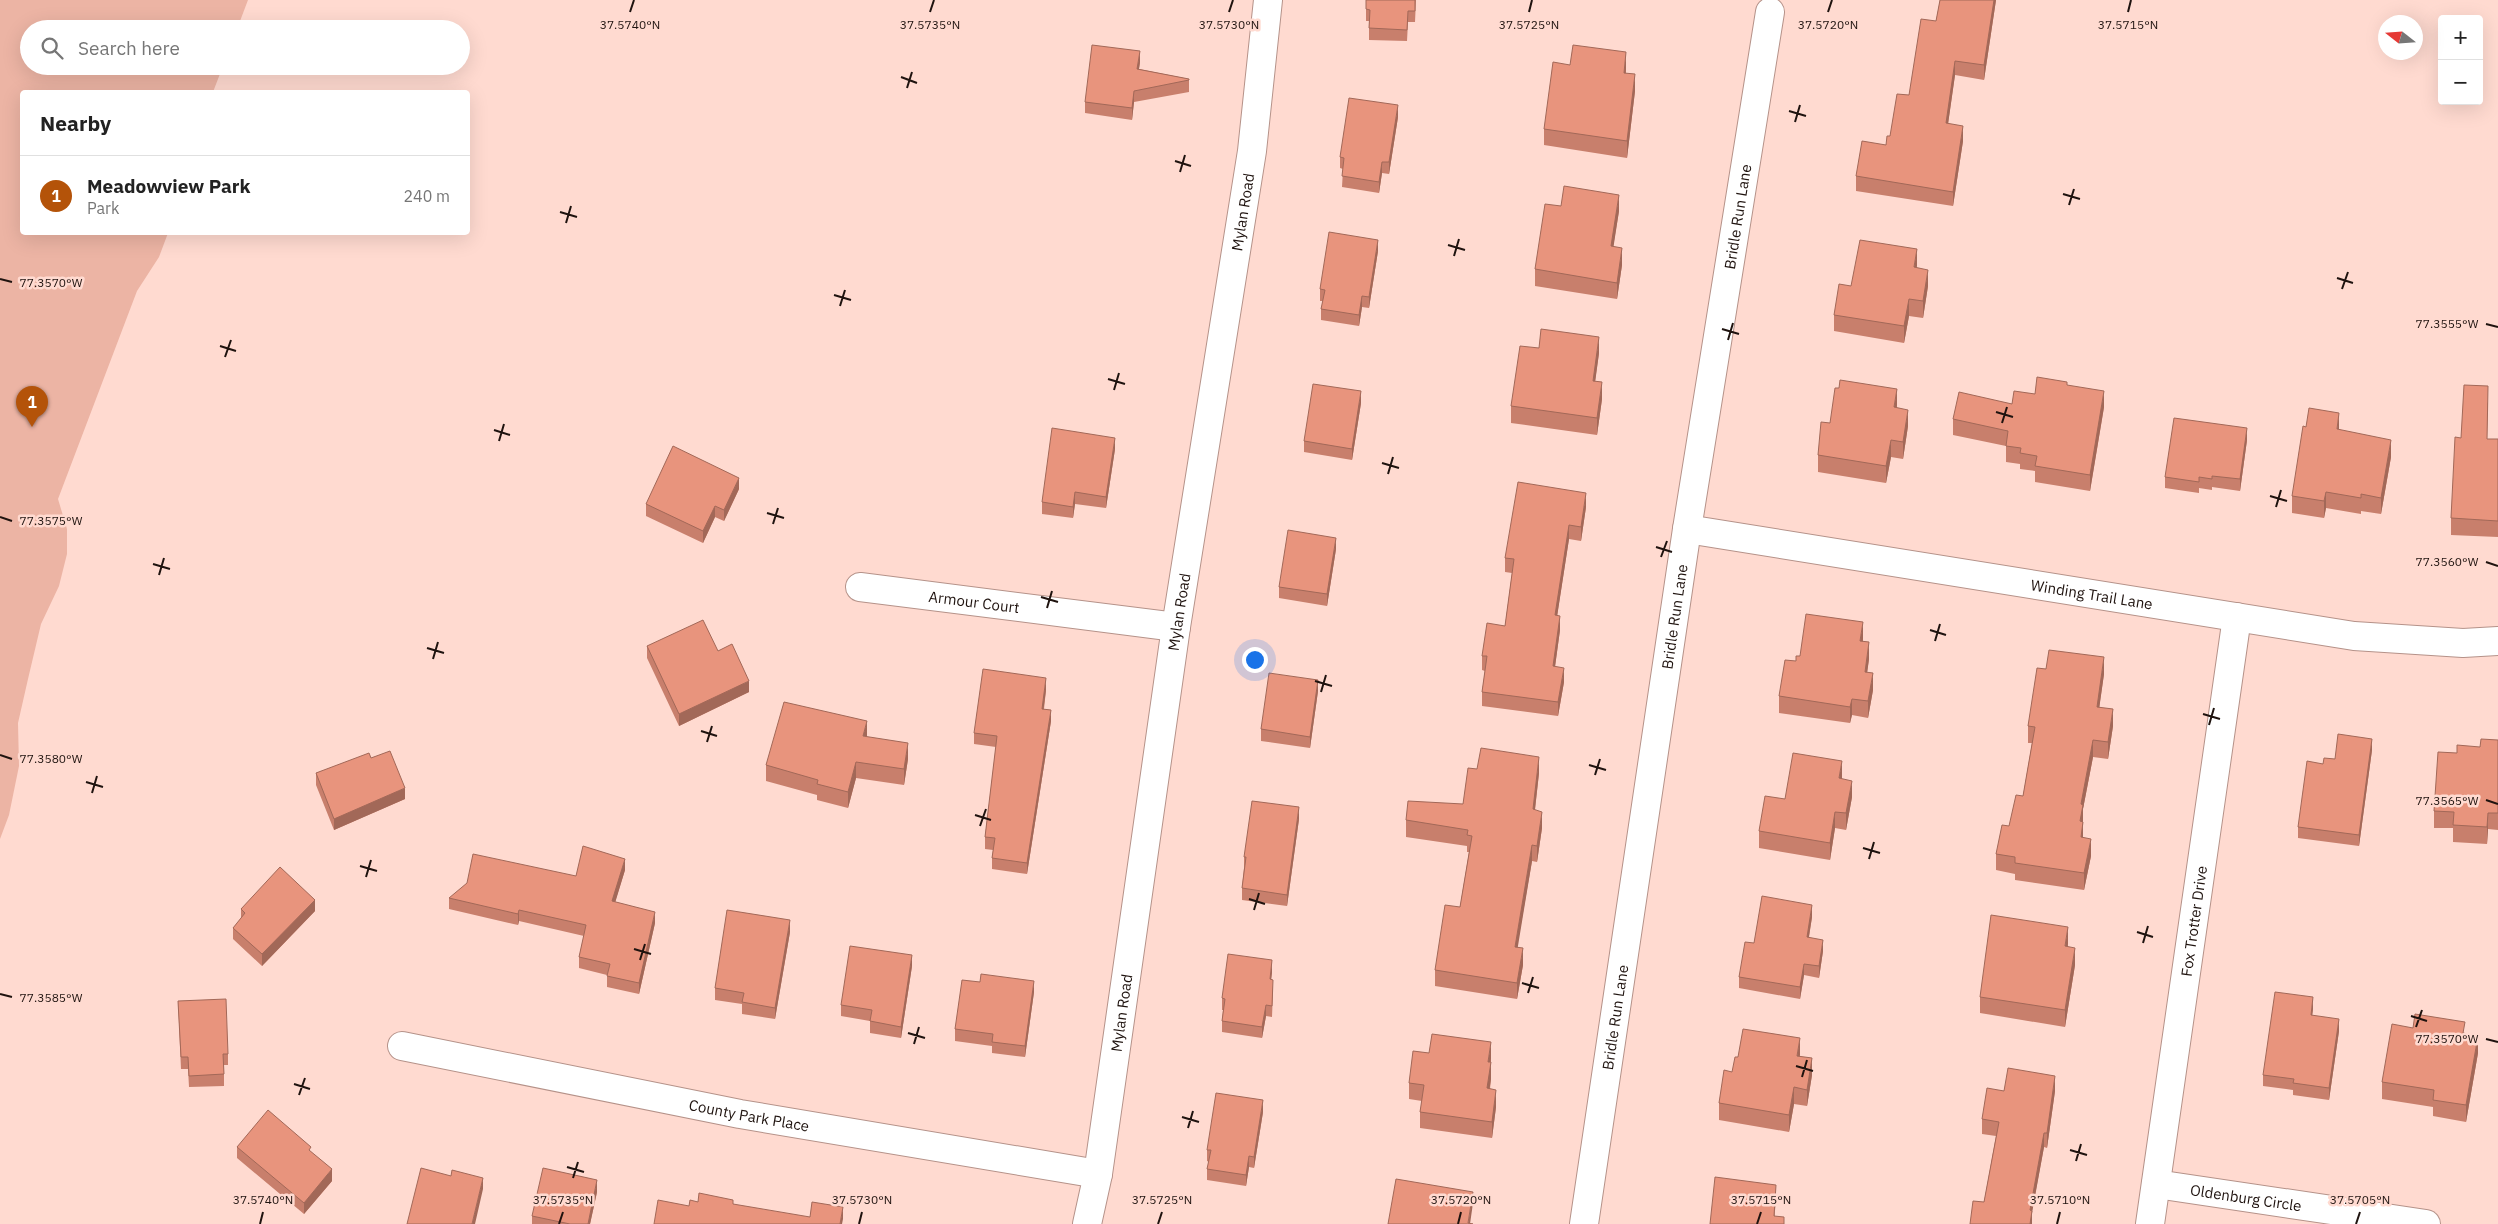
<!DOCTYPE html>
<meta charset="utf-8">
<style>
body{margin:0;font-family:"IBM Plex Sans",sans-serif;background:#f2f2f2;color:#222}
.controls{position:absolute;right:15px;top:15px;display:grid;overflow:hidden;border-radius:5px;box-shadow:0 5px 20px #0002}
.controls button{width:45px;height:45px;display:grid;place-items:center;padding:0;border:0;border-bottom:1px solid #e0e0e0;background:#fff;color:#222;font:25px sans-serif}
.compass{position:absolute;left:2378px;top:15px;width:45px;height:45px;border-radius:50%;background:#fff;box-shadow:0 5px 20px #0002;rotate:287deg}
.you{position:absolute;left:1254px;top:659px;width:18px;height:18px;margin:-12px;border:4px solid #fff;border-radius:50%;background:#1a73e8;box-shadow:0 0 0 8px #1a73e833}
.badge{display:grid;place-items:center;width:32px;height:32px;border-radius:50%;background:#b45309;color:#fff;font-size:16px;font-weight:700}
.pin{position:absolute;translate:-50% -41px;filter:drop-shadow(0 1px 2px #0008)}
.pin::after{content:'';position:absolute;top:26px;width:18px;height:15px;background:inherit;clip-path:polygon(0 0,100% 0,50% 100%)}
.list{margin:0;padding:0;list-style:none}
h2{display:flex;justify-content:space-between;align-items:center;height:65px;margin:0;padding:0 20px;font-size:21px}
h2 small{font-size:16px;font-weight:400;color:#767676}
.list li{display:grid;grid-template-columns:32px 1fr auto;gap:15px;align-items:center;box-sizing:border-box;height:80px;padding:0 20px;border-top:1px solid #e0e0e0}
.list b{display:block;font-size:19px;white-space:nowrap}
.list p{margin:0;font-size:16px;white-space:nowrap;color:#767676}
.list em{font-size:16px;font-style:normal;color:#767676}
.icon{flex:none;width:28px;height:28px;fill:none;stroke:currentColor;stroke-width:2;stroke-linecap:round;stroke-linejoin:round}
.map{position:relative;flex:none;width:2498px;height:1224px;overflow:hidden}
.search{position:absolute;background:#fff;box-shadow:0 5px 20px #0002;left:20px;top:20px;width:450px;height:55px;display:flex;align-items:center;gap:12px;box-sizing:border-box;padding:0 18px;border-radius:28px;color:#767676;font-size:19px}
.panel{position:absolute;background:#fff;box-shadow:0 5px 20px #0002;left:20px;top:90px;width:450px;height:145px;border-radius:5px}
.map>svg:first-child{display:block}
.green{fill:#ecb4a4}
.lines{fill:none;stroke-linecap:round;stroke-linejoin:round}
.street-casing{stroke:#b59289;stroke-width:30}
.street{stroke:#fff;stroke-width:28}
.wall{fill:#c87f6c}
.shaded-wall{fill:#a26858}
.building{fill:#e8947d;stroke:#a26858}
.ticks{fill:none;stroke:#1f130f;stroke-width:2}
.labels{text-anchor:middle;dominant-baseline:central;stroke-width:5;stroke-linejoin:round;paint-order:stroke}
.street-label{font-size:15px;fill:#1f130f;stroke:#ffdad0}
.ticks-label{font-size:12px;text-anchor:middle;fill:#1f130f;stroke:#ffdad0;stroke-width:5;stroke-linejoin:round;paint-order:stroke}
</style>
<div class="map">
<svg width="2498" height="1224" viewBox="0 0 2498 1224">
<rect width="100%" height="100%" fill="#ffdad0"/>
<path class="green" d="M0,0h248l-11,29h-208v37h194l-10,26h-191v140l146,1 -9,24 -22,34 -79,208 9,30v25l-8,32 -18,38 -13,55 -10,44 1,43 -10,49 -9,24z"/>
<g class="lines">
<defs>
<g id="street">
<path id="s1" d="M1687,529l667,107 109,7 35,-2"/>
<path id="s2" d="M860,587l316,40"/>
<path id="s3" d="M402,1046l338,68 358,60"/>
<path id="s4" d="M2156,1184l270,40"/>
<path id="s5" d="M1087,1224l11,-50 78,-547 76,-476 16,-151"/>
<path id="s6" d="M1584,1224l103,-695 83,-517"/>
<path id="s7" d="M2150,1224l87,-607"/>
</g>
</defs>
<use href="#street" class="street-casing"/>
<use href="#street" class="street"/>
</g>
<path class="wall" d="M1366,0h50l-1,22h-7l-1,19 -38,-1v-19h-3z
M1940,0h56l-12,80 -29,-5 -7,49 15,17 -10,65 -97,-15v-15l30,-31 23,-50 27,-74z
M1140,62l-1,7 50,10v13l-55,10 -2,18 -47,-7v-11z
M1570,65l56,4v4l9,18 -8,67 -83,-13v-16z
M1398,117l-9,57 -7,-1 -3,20 -37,-6 1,-18 -3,-1v-11z
M1561,206l58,5 -6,36 9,18 -5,34 -82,-13v-17z
M1378,251l-9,57 -7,-1 -3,19 -38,-6v-11l2,-8h-3v-12z
M1916,267l12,19 -5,32 -14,-2 -5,27 -70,-12v-16l17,-29z
M1539,348l60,5 -4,28 7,18 -5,36 -86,-12v-17z
M2067,386l37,21 -14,84 -55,-9v-11l-15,-2v-5l-14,-2v-16l-53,-11v-16l59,-15 23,-10z
M2488,402l-1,37h11v98l-47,-2v-17l10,-80z
M1361,403l-9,57 -48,-8v-11z
M1897,405v3l11,18 -5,33 -12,-2 -5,26 -68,-11v-17l12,-32z
M2339,429l52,28 -10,57 -20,-3v3l-35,-6 -2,10 -32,-5v-17z
M2247,440l-7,51 -28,-4v3l-13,-2v5l-34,-5v-11z
M1115,449l-9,59 -31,-4 -2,14 -31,-4v-12z
M739,489l-15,32 -9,-4 -12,26 -57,-27v-12z
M1586,507l-5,34 -12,-2 -12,77 3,14 -5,37 9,15 -6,34 -76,-10v-14l3,-21 -3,-1v-14l23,-30 7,-53 -7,-1v-14z
M1336,549l-9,57 -48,-8v-11z
M1863,639v2l6,18 -2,13 6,18 -5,28 -16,-3 -2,8 -71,-10v-17l17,-35 4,-5z
M647,646l71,5 31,41 -70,34 -32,-68z
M2046,669l58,5 -5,34 14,18 -5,33 -15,-2 -10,52v28l8,19 -7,34 -69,-10v-6l-19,-4v-16l27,-58 9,-53h-4v-17z
M1046,690l-2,19 7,12 -24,153 -35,-5v-11l1,-8 -8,-1v-12l11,-90 -22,-3v-11z
M1318,691l-8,57 -49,-7v-12z
M867,737l41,22 -4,26 -48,-7 -8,30 -31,-8v-5l-51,-14v-16z
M2498,740v90l-10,-1 -1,15 -34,-2v-14h-19v-17l23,-58 23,-6z
M2372,750l-13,96 -61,-8v-11l25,-63 12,-5z
M371,758l34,41 -71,31 -18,-45v-12z
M1477,769l62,4 -4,37 7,18 -5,34 -5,-1 -15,86 6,18 -6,34 -82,-13v-16l25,-63 9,-55h-2v-6l-61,-9v-17l57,-16z
M1842,779l10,18 -6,33 -11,-2 -5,32 -71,-12v-17l26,-32z
M1299,819l-12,87 -45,-6v-12l2,-20v-11z
M625,870l-10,32 40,21 -16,71 -32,-7v-12l-28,-7v-11l5,-21 -65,-15 -1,4 -69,-16v-11l127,-22z
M241,909l74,2 -53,55 -29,-27v-11l8,-9z
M1812,917l-3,20 14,14 -4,27 -15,-3 -4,24 -61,-11v-11l15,-34z
M790,932l-15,87 -33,-5v-10l-27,-4v-12z
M2068,944v3l7,18 -10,62 -85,-14v-16z
M912,966l-11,72 -31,-5v-12l-29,-5v-11z
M1272,972l-1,7 2,12 -1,26 -6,-1 -4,22 -40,-6v-11l1,-11h-1v-12z
M980,982l54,10 -9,65 -33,-4v-7l-37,-5v-12z
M178,1001l50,53v11h-4v21l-35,1 -1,-18h-7z
M2313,1009l-1,6 27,16 -10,69 -36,-5v-5l-30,-4v-11z
M2413,1028l52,6 13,19 -12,69 -33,-6v-9l-51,-8v-17z
M1800,1057l12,18 -5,31 -13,-2 -5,28 -70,-12v-17l13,-31z
M1491,1059v20l-1,10 6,18 -4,31 -72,-10v-16l2,-11 -13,-2v-16z
M2004,1091h51l-8,57 -3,-1 -12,64v13l-48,-22 12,-66 -14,-2v-15z
M1263,1112l-9,56 -5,-1 -3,19 -39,-6v-11l2,-7 -2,-1v-11z
M237,1147l74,5 21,29 -28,33 -67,-56z
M597,1192l-7,32h-58v-8z"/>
<path class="shaded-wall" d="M1994,0h2l-12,80v-15z
M1140,51v11l-3,19v-12z
M1626,52v17l-2,20v-16z
M1955,61v14l-9,63v-15z
M1635,74v17l-8,67v-17z
M1134,91v11l-2,18v-12z
M1398,105v12l-9,57v-12z
M1963,126v15l-10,65v-14z
M1382,162v11l-3,20v-11z
M1619,195v16l-8,52v-17z
M1378,240v11l-9,57v-11z
M1622,248v17l-5,34v-16z
M1917,249v17l-3,18v-17z
M1928,270v16l-5,32v-17z
M1362,296v11l-3,19v-11z
M1909,299v17l-5,27v-17z
M1599,337v16l-6,45v-17z
M1602,382v17l-5,36v-17z
M1897,389v16l-3,19v-17z
M1361,391v12l-9,57v-11z
M2104,391v16l-14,84v-16z
M1908,410v16l-5,33v-17z
M2339,413v16h-2z
M2247,428v12l-7,51v-12z
M1115,438v11l-9,59v-11z
M1891,440v17l-5,26v-17z
M2391,440v17l-10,57v-16z
M739,478v11l-15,32v-11z
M1075,492v12l-2,14v-11z
M2326,492v16l-2,10v-17z
M1586,493v14l-5,34v-14z
M715,506v11l-12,26v-12z
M1569,525v14l-14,91v-15z
M1336,538v11l-9,57v-12z
M1560,616v14l-7,51v-15z
M1863,622v17l-3,19v-17z
M1869,642v17l-4,30v-17z
M2104,657v17l-7,50v-17z
M1564,668v14l-6,34v-14z
M1873,673v17l-5,28v-17z
M1046,678v12l-4,30v-11z
M1318,680v11l-8,57v-11z
M749,681v11l-70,34v-12z
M1852,699v16l-2,8v-16z
M2113,709v17l-5,33v-17z
M1051,710v11l-24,153v-11z
M867,721v16l-4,-1z
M2372,739v11l-13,96v-11z
M2093,740v17l-10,52v12l-3,17 1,-34z
M908,743v16l-4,26v-16z
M1539,757v16l-6,53v-17z
M1842,761v17l-3,17v-17z
M856,762v16l-8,30v-16z
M1852,781v16l-6,33v-17z
M405,788v11l-71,31v-11z
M1299,807v12l-12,87v-11z
M1542,812v16l-5,34v-16z
M1835,812v16l-5,32v-17z
M2488,813v16l-1,15v-17z
M2083,822v16l-2,-1z
M2091,839v17l-7,34v-17z
M1532,845v16l-17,103v-17z
M625,859v11l-13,43v-12z
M315,900v11l-53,55v-12z
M1812,905v12l-5,31v-11z
M519,910v11l-1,4v-11z
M655,912v11l-16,71v-11z
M790,920v12l-15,87v-11z
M2068,927v17l-3,19v-17z
M1823,940v11l-4,27v-12z
M1523,948v17l-6,34v-16z
M2075,948v17l-10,62v-17z
M912,955v11l-11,72v-11z
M1272,960v12l-2,19v-12z
M1804,964v11l-4,24v-12z
M1034,981v11l-9,65v-11z
M2313,997v12l-2,17v-11z
M1266,1005v11l-4,22v-11z
M2339,1019v12l-10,69v-12z
M2478,1036v17l-12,69v-17z
M1800,1038v17l-3,18v-17z
M1491,1042v17l-3,19v-16z
M1812,1058v17l-5,31v-16z
M1491,1062v17l-4,26v-17z
M2055,1076v15l-8,57v-15z
M1794,1087v17l-5,28v-17z
M1496,1090v17l-4,31v-16z
M1263,1100v12l-9,56v-11z
M2044,1133v14l-14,77v-14z
M1249,1156v11l-3,19v-11z
M332,1169v12l-28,33v-11z
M483,1178v11l-8,35h-3z
M597,1180v12l-7,32h-2z
M1776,1185v12l-2,27v-8z
M1473,1192v11l-3,21h-2z
M843,1207v12l-1,5h-2z
M2032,1211v13h-2z"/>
<path class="building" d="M1366,0h49v11h-7l-1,19 -38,-2 1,-18 -4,-1z
M1940,0h54l-10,65 -29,-4 -9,62 17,3 -10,66 -97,-16 6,-35 24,4 1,-9h3l7,-42 12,1 12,-76 15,2z
M1092,45l48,6 -3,18 52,10v1l-55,11 -2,17 -47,-6z
M1573,45l53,7 -2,21 11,1 -8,67 -83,-12 9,-67 17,3z
M1349,98l49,7 -9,57h-7l-3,20 -37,-6 2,-18 -4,-1z
M1564,186l55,9 -8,51 11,2 -5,35 -82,-14 10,-65 16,2z
M1329,232l49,8 -9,57 -7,-1 -3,19 -38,-6 4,-19 -5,-1z
M1860,240l57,9 -3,18 14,3 -5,31 -14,-2 -5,27 -70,-11 5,-31 12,2z
M1541,329l58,8 -6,44 9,1 -5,36 -86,-12 9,-60 19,2z
M2037,377l30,5v3l37,6 -14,84 -55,-9 2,-10 -17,-3 1,-5 -15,-2 2,-15 -55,-12 6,-27 53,12 2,-13 21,3z
M1840,380l57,9 -3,18 14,3 -5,32 -12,-2 -5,26 -68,-11 3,-33 9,1 5,-35h4z
M1313,384l48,7 -9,58 -48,-8z
M2464,385l24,1 -1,53h11v82l-47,-3 4,-81 6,1z
M2309,408l30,5 -2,16 54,11 -10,58 -20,-4v4l-35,-6 -2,9 -32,-5 11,-70 3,1z
M2174,418l73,10 -7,51 -28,-3v3l-13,-2v5l-34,-5z
M1052,428l63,10 -9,59 -31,-5 -2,15 -31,-5z
M673,446l66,32 -15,32 -9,-4 -12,25 -57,-27z
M1518,482l68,11 -5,34 -12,-2 -14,90 5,1 -7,50 11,2 -6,34 -76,-10 5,-36h-5l5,-33 18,3 9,-67 -9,-1z
M1288,530l48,8 -9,56 -48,-7z
M1806,614l57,8 -3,19 9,1 -4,30 8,1 -5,28 -16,-2 -2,8 -71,-11 6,-36 11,1v-5h4z
M703,620l15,31 14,-7 17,37 -70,33 -32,-68z
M2049,650l55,7 -7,50 16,2 -5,33 -15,-2 -12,64 2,1 -3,16 3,1 -2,15 10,2 -7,34 -69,-10v-6l-19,-3 6,-29 7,1 7,-31 7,1 12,-69 -7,-1 9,-58 9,1z
M983,669l63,9 -4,31 9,1 -24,153 -35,-5 3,-20 -10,-1 12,-101 -23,-3z
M1269,673l49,7 -8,57 -49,-8z
M784,702l83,19 -4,15 45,7 -4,26 -48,-7 -8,30 -31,-8 1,-4 -52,-15z
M2338,734l34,5 -13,96 -61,-8 9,-66 16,3 1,-6 11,1z
M2481,739l17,1v73h-10l-1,14 -34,-2 1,-13 -20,-1 4,-59 19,1v-8l23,2z
M1481,748l58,9 -6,52 9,3 -5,34 -5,-1 -17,102 8,1 -6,35 -82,-13 10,-65 15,2 12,-71 -5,-1 1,-5 -62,-10 2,-19 55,3 5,-36 9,1z
M390,751l15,37 -71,31 -18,-46 53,-20 2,5z
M1793,753l49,8 -3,17 13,3 -6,32 -11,-1 -5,31 -71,-12 6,-35 20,3z
M1252,801l47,6 -12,88 -45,-7 4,-31h-2z
M583,846l42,13 -13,42 43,11 -16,71 -32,-7 3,-12 -31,-7 7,-32 -67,-15 -1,4 -69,-16 18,-15 6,-29 103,22z
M280,867l35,33 -53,54 -29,-26 12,-15 -4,-4z
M1762,896l50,9 -5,32 16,3 -4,26 -15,-2 -4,23 -61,-10 6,-35 9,1z
M727,910l63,10 -15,88 -33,-6 2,-9 -29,-5z
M1991,915l77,12 -3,19 10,2 -10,62 -85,-13z
M850,946l62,9 -11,72 -31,-6 2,-11 -31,-5z
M1228,954l44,6 -2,19 3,1 -1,26 -6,-1 -4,22 -40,-6 3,-22 -3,-1z
M981,974l53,7 -9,65 -33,-4 1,-8 -38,-5 7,-49 18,2z
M2275,992l38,5 -2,18 28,4 -10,69 -36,-5 1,-4 -31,-4z
M226,999l2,55h-5l1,20 -35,2 -1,-19h-7l-3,-56z
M2415,1014l50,8 -2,11 15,3 -12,69 -33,-5 1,-10 -52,-8 10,-58 21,4z
M1743,1029l57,9 -3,18 15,2 -5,32 -13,-3 -5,28 -70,-12 5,-33 8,2 3,-15h3z
M1432,1034l59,8 -3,20h3l-4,26 9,2 -4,32 -72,-10 4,-27 -15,-2 4,-32 16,2z
M2008,1068l47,8 -8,57h-3l-14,77 2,1 -2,13h-60l3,-23 11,1 15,-80 -17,-3 5,-31 17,3z
M1216,1093l47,7 -9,57 -5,-1 -3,19 -39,-6 4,-19h-4z
M268,1110l43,37 -2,3 23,19 -28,34 -67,-56z
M421,1168l30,8 1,-6 31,8 -11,46h-65z
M543,1168l54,12 -9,44h-18l-38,-8z
M1715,1177l61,8 -2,31 10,1v7h-74z
M1396,1179l77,13 -5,31 5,1h-85z
M699,1193l34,7v4l77,13 2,-15 31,5 -3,17h-186l4,-24 31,6 1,-6 8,2z"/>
<path class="ticks" d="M630,12l4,-12M930,12l4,-12M1229,12l4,-12M1529,12l3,-12M1828,12l4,-12M2128,12l3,-12M901,77l16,6M907,88l5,-16M1789,111l17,5M1795,122l5,-17M1175,161l16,5M1180,172l5,-17M2063,194l17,5M2069,205l5,-16M560,212l17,5M566,223l5,-17M1448,245l17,5M1454,256l5,-17M2337,278l16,5M0,279l12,3M2342,289l6,-17M834,295l17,5M840,306l5,-16M2486,324l12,3M1722,329l17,5M1728,340l5,-17M220,346l16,5M225,357l6,-17M1108,379l17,5M1114,390l5,-17M1996,412l17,5M2002,423l5,-16M494,430l16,5M499,441l5,-17M1382,463l17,5M1388,474l5,-17M2270,496l17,5M2276,507l5,-17M767,513l17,5M0,517l12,4M773,524l5,-16M1656,547l16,5M1661,557l6,-16M2486,562l12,4M153,564l17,5M159,575l5,-17M1041,597l17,5M1047,608l5,-17M1930,630l16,5M1935,641l5,-17M427,648l17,5M433,659l5,-17M1315,681l17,5M1321,692l5,-17M2203,714l17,5M2209,725l5,-17M701,731l16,5M707,742l5,-16M0,755l12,4M1589,765l17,5M1595,775l5,-16M86,782l17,5M92,793l5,-17M2486,800l12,4M975,815l16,5M980,826l6,-17M1863,848l17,5M1869,859l5,-17M360,866l17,5M366,877l5,-17M1249,899l16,5M1254,910l5,-17M2137,932l16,5M2143,943l5,-17M634,949l17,5M640,960l5,-16M1522,983l17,5M1528,993l5,-16M0,994l12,3M2411,1016l16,5M2416,1027l6,-17M908,1033l17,5M2486,1039l12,3M914,1044l5,-17M1796,1066l17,5M1802,1077l5,-17M294,1084l16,5M299,1095l6,-17M1182,1117l17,5M1188,1128l5,-17M2070,1150l17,5M2076,1161l5,-17M567,1167l17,5M573,1178l5,-16M260,1224l3,-12M559,1224l4,-12M859,1224l3,-12M1158,1224l4,-12M1458,1224l3,-12M1757,1224l4,-12M2057,1224l3,-12M2356,1224l4,-12"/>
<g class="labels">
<g class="street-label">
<text stroke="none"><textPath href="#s5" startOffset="1024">Mylan Road</textPath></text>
<text stroke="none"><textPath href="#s6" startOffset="1019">Bridle Run Lane</textPath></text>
<text stroke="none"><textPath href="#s1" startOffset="410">Winding Trail Lane</textPath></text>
<text stroke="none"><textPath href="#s2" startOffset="115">Armour Court</textPath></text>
<text stroke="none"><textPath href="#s5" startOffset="619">Mylan Road</textPath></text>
<text stroke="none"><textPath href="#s6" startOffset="614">Bridle Run Lane</textPath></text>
<text stroke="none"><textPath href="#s7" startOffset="306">Fox Trotter Drive</textPath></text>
<text stroke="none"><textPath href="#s5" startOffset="214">Mylan Road</textPath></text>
<text stroke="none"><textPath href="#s6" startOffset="209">Bridle Run Lane</textPath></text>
<text stroke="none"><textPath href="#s3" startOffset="354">County Park Place</textPath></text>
<text stroke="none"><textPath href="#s4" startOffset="91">Oldenburg Circle</textPath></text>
</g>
</g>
<g class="ticks-label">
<text x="630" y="29">37.5740°N</text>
<text x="930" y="29">37.5735°N</text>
<text x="1229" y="29">37.5730°N</text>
<text x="1529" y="29">37.5725°N</text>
<text x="1828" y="29">37.5720°N</text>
<text x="2128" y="29">37.5715°N</text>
<text x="51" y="287">77.3570°W</text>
<text x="2447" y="328">77.3555°W</text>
<text x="51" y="525">77.3575°W</text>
<text x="2447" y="566">77.3560°W</text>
<text x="51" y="763">77.3580°W</text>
<text x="2447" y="805">77.3565°W</text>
<text x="51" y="1002">77.3585°W</text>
<text x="2447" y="1043">77.3570°W</text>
<text x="263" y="1204">37.5740°N</text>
<text x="563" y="1204">37.5735°N</text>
<text x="862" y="1204">37.5730°N</text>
<text x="1162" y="1204">37.5725°N</text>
<text x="1461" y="1204">37.5720°N</text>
<text x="1761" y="1204">37.5715°N</text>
<text x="2060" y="1204">37.5710°N</text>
<text x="2360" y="1204">37.5705°N</text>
</g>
</svg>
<div class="controls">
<button>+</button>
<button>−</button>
</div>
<svg class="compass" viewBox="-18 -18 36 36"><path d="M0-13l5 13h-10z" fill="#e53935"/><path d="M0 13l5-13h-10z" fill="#767676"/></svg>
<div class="you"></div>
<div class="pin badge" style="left:32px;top:427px">1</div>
<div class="search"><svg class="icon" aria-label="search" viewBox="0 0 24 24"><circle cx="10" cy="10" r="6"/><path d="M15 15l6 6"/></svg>Search here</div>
<section class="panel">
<h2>Nearby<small></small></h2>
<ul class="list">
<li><span class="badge">1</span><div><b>Meadowview Park</b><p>Park</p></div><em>240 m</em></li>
</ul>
</section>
</div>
